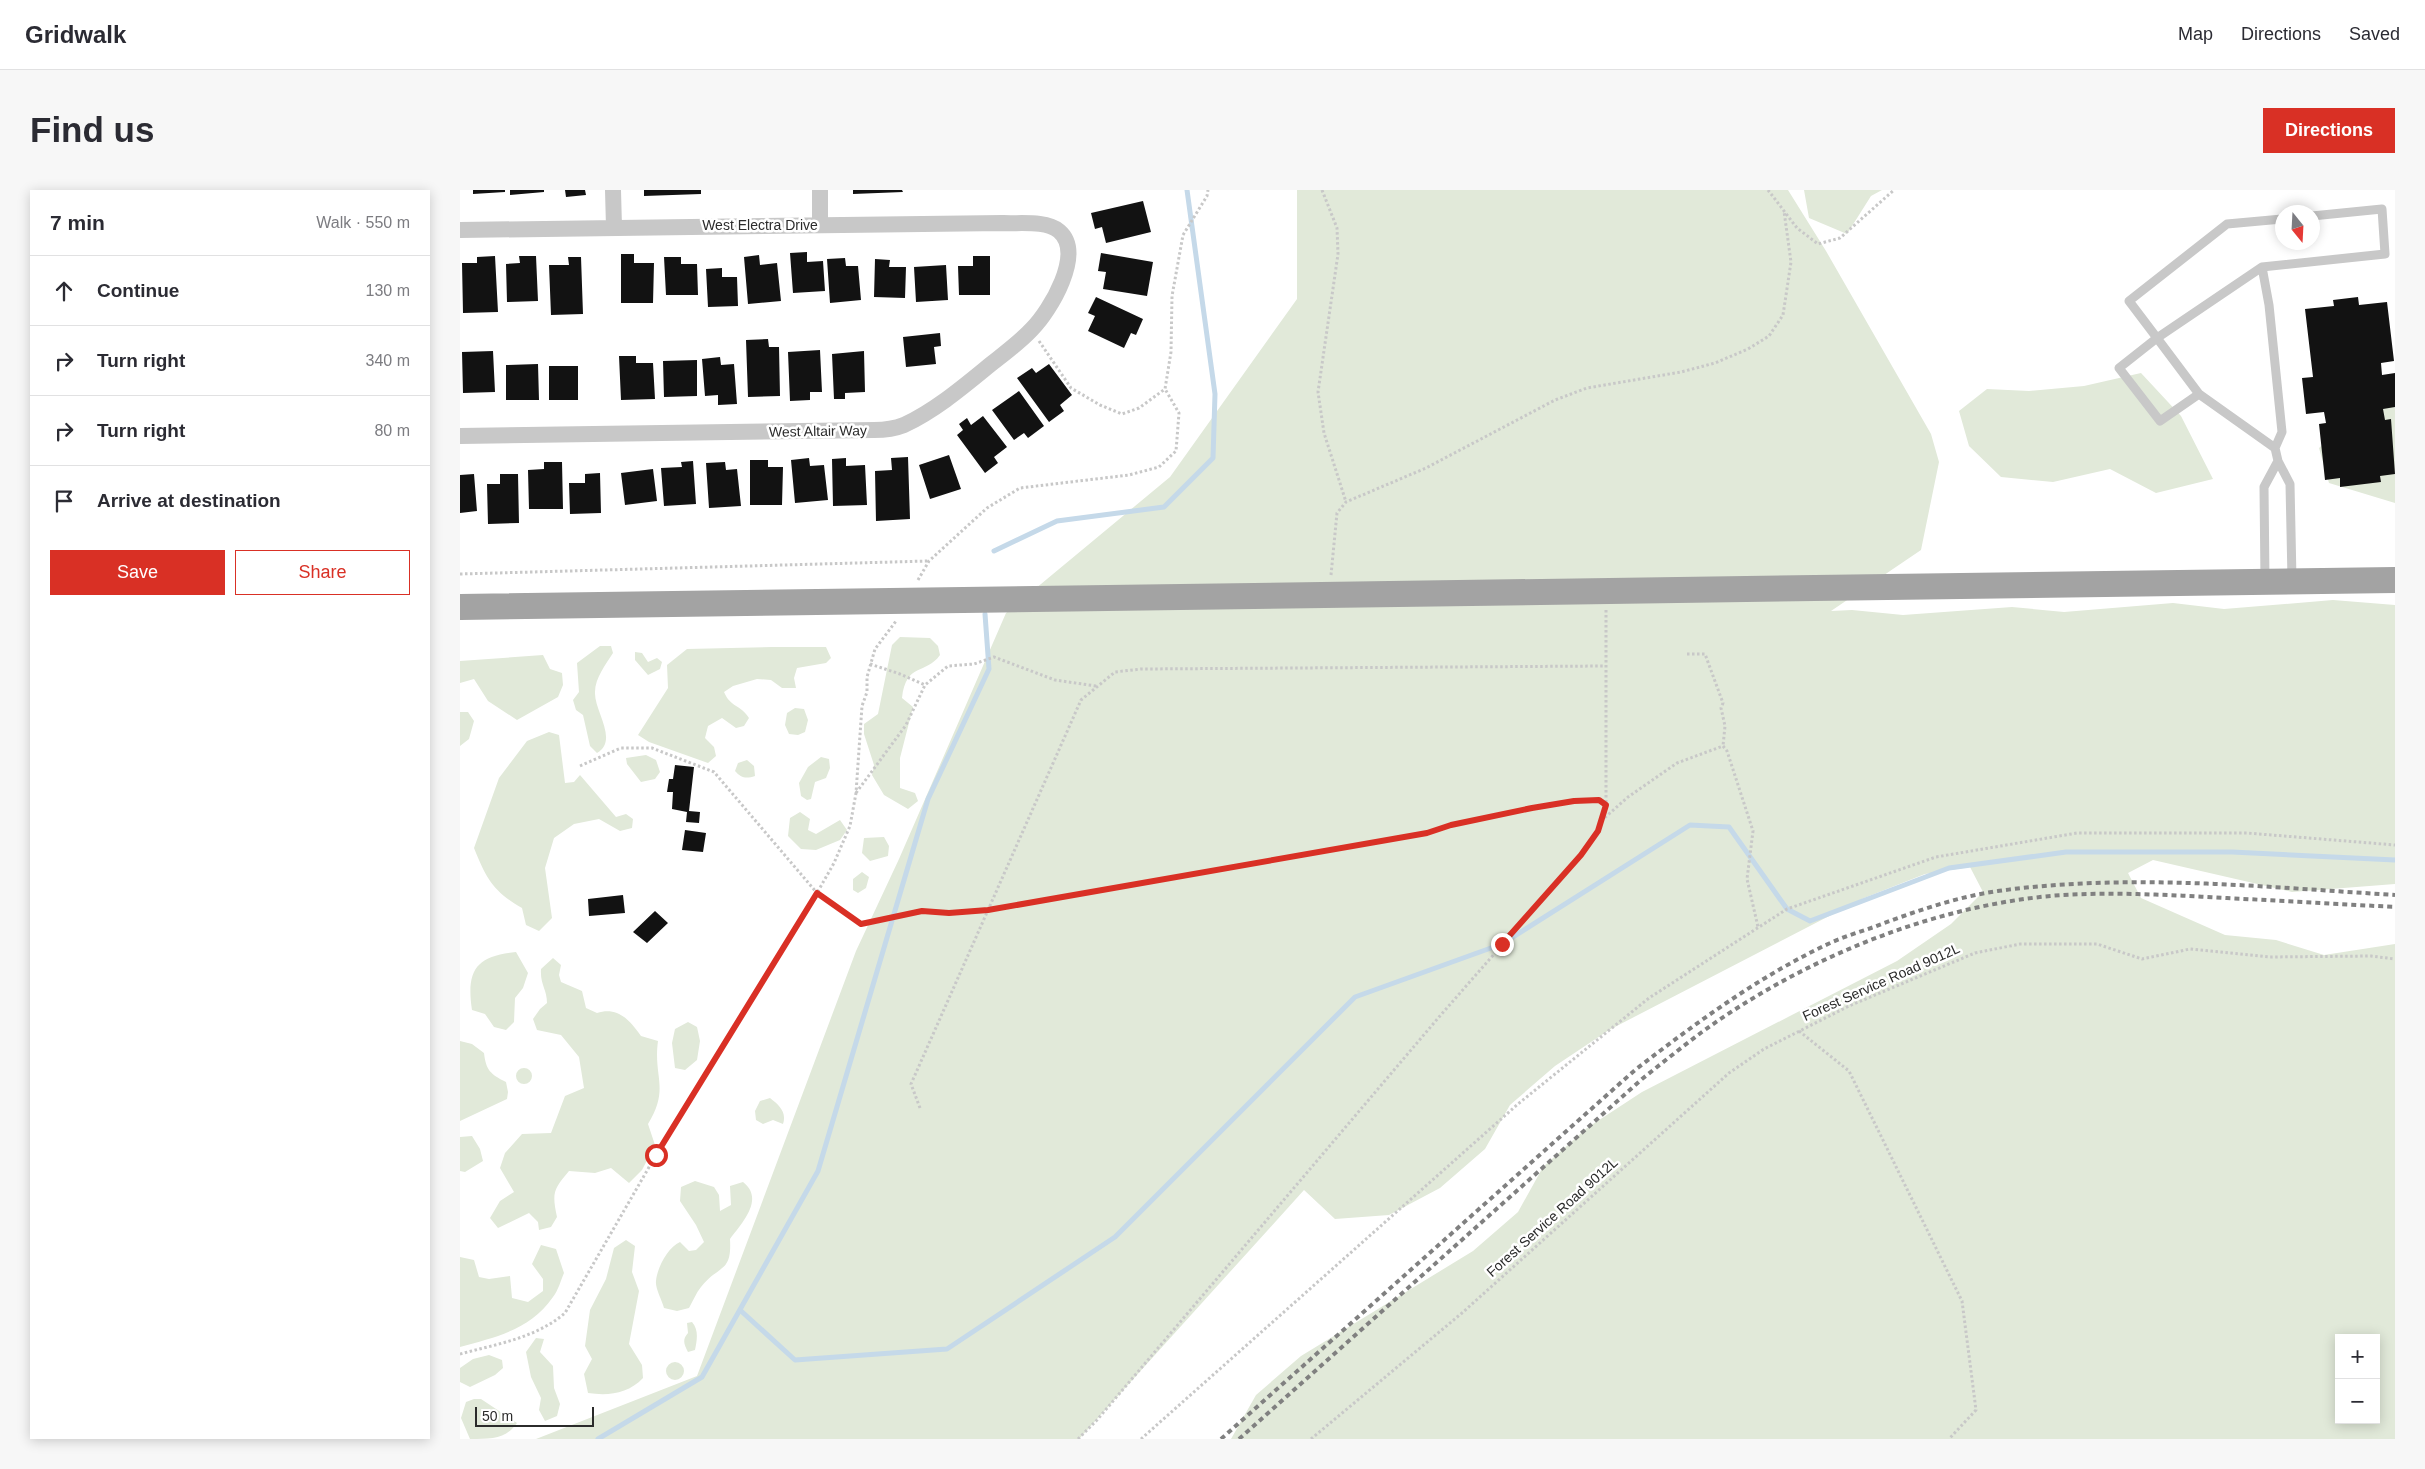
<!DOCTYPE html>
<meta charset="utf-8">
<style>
body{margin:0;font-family:Arial,sans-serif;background:#f7f7f7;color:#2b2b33}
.controls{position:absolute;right:15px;bottom:15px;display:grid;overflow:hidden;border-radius:0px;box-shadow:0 2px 12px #0003}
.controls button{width:45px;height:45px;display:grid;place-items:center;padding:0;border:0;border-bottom:1px solid #e1e1e2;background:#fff;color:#2b2b33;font:25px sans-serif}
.compass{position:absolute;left:1815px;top:15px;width:45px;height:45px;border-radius:50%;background:#fff;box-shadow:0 2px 12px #0003;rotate:162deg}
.scale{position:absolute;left:15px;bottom:12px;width:119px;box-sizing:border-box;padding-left:5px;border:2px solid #2b2b2b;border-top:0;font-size:14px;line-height:18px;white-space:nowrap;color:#2b2b2b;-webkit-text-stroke:4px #fff;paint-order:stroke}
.stop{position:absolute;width:15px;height:15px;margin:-11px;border:4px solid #d93025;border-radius:50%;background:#fff}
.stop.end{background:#d93025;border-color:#fff;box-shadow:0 1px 5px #0008}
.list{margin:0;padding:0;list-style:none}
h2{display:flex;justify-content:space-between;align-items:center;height:65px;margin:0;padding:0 20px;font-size:21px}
h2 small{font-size:16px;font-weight:400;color:#7c7c81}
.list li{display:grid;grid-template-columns:32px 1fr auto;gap:15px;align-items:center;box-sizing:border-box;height:70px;padding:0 20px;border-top:1px solid #e1e1e2}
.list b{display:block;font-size:19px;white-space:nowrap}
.list em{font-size:16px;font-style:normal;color:#7c7c81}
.actions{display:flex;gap:10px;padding:15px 20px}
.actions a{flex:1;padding:11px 0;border:1px solid #d93025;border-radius:0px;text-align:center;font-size:18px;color:#d93025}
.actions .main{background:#d93025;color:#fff}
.icon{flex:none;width:28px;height:28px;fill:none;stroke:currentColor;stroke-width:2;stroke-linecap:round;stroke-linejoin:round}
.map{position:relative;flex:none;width:1935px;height:1249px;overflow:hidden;border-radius:0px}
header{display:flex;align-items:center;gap:30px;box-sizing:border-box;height:70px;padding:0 25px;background:#fff;border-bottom:1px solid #e1e1e2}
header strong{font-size:24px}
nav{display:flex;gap:28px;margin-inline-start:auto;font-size:18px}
.intro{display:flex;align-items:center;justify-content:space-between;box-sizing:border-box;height:120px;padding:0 30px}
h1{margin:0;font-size:35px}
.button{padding:12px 22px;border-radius:0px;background:#d93025;color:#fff;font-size:18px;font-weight:700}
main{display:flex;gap:30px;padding:0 30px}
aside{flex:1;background:#fff;border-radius:0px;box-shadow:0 2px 12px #0003}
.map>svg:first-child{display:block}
.green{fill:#e1e9d9;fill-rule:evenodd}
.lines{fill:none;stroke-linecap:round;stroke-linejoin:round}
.stream{stroke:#c5d9e9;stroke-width:5}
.building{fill:#121212}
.path{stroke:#c8c8c8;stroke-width:3;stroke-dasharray:2.5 2.5;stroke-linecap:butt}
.lane{stroke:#c8c8c8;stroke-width:9}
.street{stroke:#c8c8c8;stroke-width:16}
.primary{stroke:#a3a3a3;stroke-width:26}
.rail{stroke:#808080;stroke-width:4;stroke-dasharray:5 4;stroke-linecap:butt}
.route{stroke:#d93025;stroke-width:6}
.labels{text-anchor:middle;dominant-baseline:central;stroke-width:5;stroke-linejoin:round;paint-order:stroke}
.street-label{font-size:14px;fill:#2b2b2b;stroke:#fff}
</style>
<header>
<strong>Gridwalk</strong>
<nav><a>Map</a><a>Directions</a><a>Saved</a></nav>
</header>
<div class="intro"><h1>Find us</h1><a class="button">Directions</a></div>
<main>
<aside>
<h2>7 min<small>Walk · 550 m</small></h2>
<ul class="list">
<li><svg class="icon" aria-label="ahead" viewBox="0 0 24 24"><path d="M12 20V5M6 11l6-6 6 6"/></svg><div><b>Continue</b></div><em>130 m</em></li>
<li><svg class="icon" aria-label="right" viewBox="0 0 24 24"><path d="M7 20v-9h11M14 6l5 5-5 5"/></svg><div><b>Turn right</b></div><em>340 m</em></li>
<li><svg class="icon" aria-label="right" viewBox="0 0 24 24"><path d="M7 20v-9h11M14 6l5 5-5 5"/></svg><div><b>Turn right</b></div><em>80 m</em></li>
<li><svg class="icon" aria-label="arrive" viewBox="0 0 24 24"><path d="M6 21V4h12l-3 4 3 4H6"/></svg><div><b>Arrive at destination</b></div></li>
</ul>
<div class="actions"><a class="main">Save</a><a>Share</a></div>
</aside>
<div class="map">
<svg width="1935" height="1249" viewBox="0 0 1935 1249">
<rect width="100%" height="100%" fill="#fff"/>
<path class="green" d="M837,0h491l38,61 105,183 8,28 -18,88 -90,61 21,-1 51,5 109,-8 52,5 109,-9 51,6 109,-9 62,5v279l-103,8 -139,-32 -25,13 13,25 84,37 51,5 48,15 71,-11v495h-1164l25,-44 45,-39 172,-105 45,-39 25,-45 44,-39 55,-36 255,-131 54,-37 32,-32 -13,-25 -45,7 -61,24 -255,132 -54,36 -45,39 -25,44 -45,39 -51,27 -54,4 -31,-29 -225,249h-543l161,-63 159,-425 43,-92 107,-246 164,-136 127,-178zM1879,1148h37v82h-37z
M1344,0h78l-11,6 -24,38 -38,-16z
M1681,183l40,43 32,63 -57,14 -46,-24 -57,13 -52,-5 -32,-31 -10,-35 28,-22 42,2 55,-5z
M1935,189v124l-66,-20 -10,-35z
M440,447l30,1 8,8 2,9c-14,20 -34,7 -38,43l11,9 -13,51v30l15,5 3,8 -10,8 -24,-14 -12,-20 2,-10 -10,-31v-10l14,-10 14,-69z
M140,456h11l2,7c-7,11 -18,25 -18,39 -1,19 24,48 2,61l-7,-7 -7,-31 -7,-5 -3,-10 6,-8 -2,-29z
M312,457h54l5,11 -5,5 -29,5 -3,10 2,10h-14l-11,-8 -14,-1 -24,7 -9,6c7,16 16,12 25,26l-5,8 -8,2 -14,-10 -14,8 -3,12 9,9 2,9 -8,7 -59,-21 -11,-7 30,-47 -1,-23 20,-16z
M175,462l7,1 6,9 9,-4 5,4 -2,7 -12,6 -13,-15z
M83,465l7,14 12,4 1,12 -5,12 -41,23 -29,-19 -14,-22 -14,4v-22z
M335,518l9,1 4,11 -3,12 -7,3 -9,-1 -4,-9 2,-12z
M8,522l6,9 -5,18 -9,7v-34z
M89,542l10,3 6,48 9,-1 6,-7 36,42 10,-3 7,5 -1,9 -12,3 -21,-12 -25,5 -20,14 -9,30 7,50 -13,13 -13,-6 -4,-17c-29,-17 -35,-28 -48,-60l25,-70 28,-37z
M186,565l10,5 4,12 -5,7 -14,3 -14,-18 -1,-6z
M361,567l8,2 1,9 -4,10 -11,4 -4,17 -4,1 -6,-4 -2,-13 9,-16z
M287,570l7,6 1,10c-9,3 -14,2 -20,-5l3,-8z
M340,622l10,7 -2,11 8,4 24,-14 7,10 -7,10 -24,10 -15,-1 -13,-13 2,-18z
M424,647l5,9 -1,10 -18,5 -8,-8 2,-15z
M402,682l7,5 -3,11 -8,5 -5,-3v-11z
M56,762l12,21 -5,15 -8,10 -1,24 -8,8 -12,-3 -9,-13 -13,-4c-6,-40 4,-54 44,-58z
M93,768l8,7 -2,10 2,7 21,9 4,17 11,5c20,-7 33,7 44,23l17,5c-5,36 12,47 -10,83l7,21 -13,25 -13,13 -18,-15 -16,5 -26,-2c-16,19 -17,22 -12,46l-6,10 -12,3 -1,-8 -9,-9 -31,15 -8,-10 10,-17 14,-9 -14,-24 5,-15 17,-19 29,-1 14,-37 19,-8 -5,-31 -18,-22 -24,-5 -4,-11 7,-10 7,-6c0,-14 -7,-18 -6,-34z
M228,832l9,5 3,14 -3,19 -12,10 -10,-2 -3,-25 3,-14z
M0,851l12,3 12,9c2,17 6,21 22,29l2,10 -1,7 -47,22z
M56 886a8 8 0 1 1 16 0a8 8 0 1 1-16 0Z
M310,908c9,7 17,14 13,26l-10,-4 -10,4 -7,-4 -1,-9 5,-10z
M12,946l8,13 3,12 -18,11 -5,-1v-34z
M235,991l19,6 5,8 1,16 11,-6 -1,-19 13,-4c22,17 -1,41 -13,57 2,35 -11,25 -29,48 -5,6 -8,14 -12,21l-12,3 -13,-3c-2,-8 -9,-20 -8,-27 1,-13 12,-34 24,-39l9,9 7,-1 8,-8 -8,-17 -16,-24 1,-14z
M166,1050l9,6 -3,26 7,19 -10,53 13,21 1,13c-15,16 -35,18 -55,15l-4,-19 8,-15 -7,-13 5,-36 16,-31 8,-31z
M81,1055l15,4 8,24c-3,7 -6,18 -11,24 -23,33 -57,40 -93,50v-90l14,3 5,17 10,2 21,-3 2,22 16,4 15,-11v-12l-11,-15z
M232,1132c7,8 5,18 3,28l-7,2c-4,-8 -6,-12 0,-19l-1,-10z
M76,1148l8,1 -4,13 13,14 1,22 6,16 -3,12 -12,5 -6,-11 2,-12 -10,-21 -5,-25z
M29,1165l13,5 1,8 -8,7 -25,12 -10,-5v-14l13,-9z
M206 1181a9 9 0 1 1 18 0a9 9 0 1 1-18 0Z
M14,1209h7l36,24c-11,16 -25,16 -47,16l-9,-21 5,-16z"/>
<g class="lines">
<path class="stream" d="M534,361l63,-30 107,-14 49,-49 2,-64 -28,-204
M280,1120l55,50 152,-11 168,-112 240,-240 147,-53 188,-119 39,2 58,82 23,12 139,-53 117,-16h166l163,8
M138,1249l104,-62 116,-206 110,-372 61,-130 -4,-55"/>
</g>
<path class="building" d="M13,0h32v2l-32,2z
M50,0h34v2l-34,3z
M105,0h20l1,5 -20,2z
M184,0h57v4l-57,2z
M393,0h49l1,2 -50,2z
M683,11l8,31 -45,11 -4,-16 -7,2 -4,-16z
M347,62v10l16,-1 2,30 -32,2 -3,-40z
M641,63l52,9 -6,34 -44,-7 3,-17 -8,-1z
M161,64h13v9h20l-1,40h-32z
M299,65l1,10 17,-2 4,38 -33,3 -4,-47z
M35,66l3,56 -35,1 -1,-50h15v-6z
M59,66h17l2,45 -31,1 -1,-38 14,-1z
M513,66h17v39h-31l-1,-29h15z
M108,67h13l2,57 -32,1 -2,-50h20z
M204,67h17v7h16l1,31h-32z
M385,68l1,8h12l3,34 -31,3 -3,-44z
M415,69l15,1 -1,7h17l-1,31 -31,-1z
M486,75l2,35 -32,2 -2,-35z
M262,78v9h15l1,29 -30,1 -2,-38z
M636,107l47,22 -7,16 -5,-2 -7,15 -36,-17 7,-15 -7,-3z
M1898,107l1,8 28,-3 7,59 -13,2 1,12 13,-2v34l-12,2 2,11 6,-1 4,55 -15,2 1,6 -41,5v-9l-15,2 -6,-56 7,-1 -2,-11 -18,2 -4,-36 11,-1 -8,-68 29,-3 -1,-6z
M480,143l1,13 -7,1 2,17 -30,3 -3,-30z
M308,149l1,8h10l1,49 -32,1 -2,-57z
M360,160l2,42h-12v8l-20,1 -2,-49z
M33,161l2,41 -32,1 -1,-41z
M404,161l1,41 -20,1v6h-11l-2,-45z
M159,166h17v7h17l2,36 -34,1z
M260,167l1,8 13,-1 3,40 -19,1v-10l-13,1 -3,-37z
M237,170v36l-33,1 -1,-36z
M78,174l1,36h-33v-35z
M589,174l23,31 -12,10 4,6 -15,11 -32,-44 15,-10 4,5z
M89,176h29v34h-29z
M559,201l25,35 -16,12 -4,-5 -10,7 -22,-30z
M523,226l24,31 -13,10 4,6 -13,10 -28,-38 6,-5 -4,-6 8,-6 4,7z
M489,265l12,34 -31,10 -11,-34z
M448,267l2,62 -34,2 -1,-50 17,-1 -1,-12z
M349,268l1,8 14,-1 4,35 -33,3 -4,-43z
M386,268v8l19,-1 2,40 -34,1 -1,-47z
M290,270h18v7h15l-1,38h-32z
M233,271l3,43 -32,2 -3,-38 21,-1 -1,-5z
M84,272h18l1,47h-34l-1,-39 16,-1z
M265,272l1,8 11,-1 4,37 -32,2 -3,-45z
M193,279l4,32 -32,4 -4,-32z
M140,283l1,40 -31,1 -1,-31h16v-9z
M14,284l3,37 -17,2v-38z
M40,284h18l1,49 -31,1 -1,-40h13z
M215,575l19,2 -5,44 11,1 -1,11 -13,-1 1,-10 -15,-3 1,-17h-6l2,-13h4z
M225,640l21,3 -3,19 -21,-2z
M163,705l2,18 -36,3 -1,-17z
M195,721l13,12 -21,20 -14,-11z"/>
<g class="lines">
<path class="path" d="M862,0l15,38 1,26 -20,138 6,41 22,69
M1308,0l29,38 21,16 22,-6 54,-48
M579,151l32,47 29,17 22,9 17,-6 26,-19 6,-37 1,-56 11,-61 24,-39 1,-6
M0,384l468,-13
M871,385l6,-62 9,-11 80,-34 129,-68 32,-12 94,-16 34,-9 33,-14 21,-13 14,-21 8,-53 -7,-51
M458,390l11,-19 58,-53 33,-20 109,-13 30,-8 17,-16 3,-38 -14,-24
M1227,464h18l18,49 -2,5 4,18 -2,20
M410,474l30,10 25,11
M1263,556l4,5 26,80 -6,48 11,48
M120,576l41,-18h31l62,24 103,121 44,31 61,-13 27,2 39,-3 439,-77 24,-8 123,-24c12,-1 22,-4 32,4
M396,603l50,-68 19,-40 23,-19 26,-2 20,-7 61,23 41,6
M1141,631l27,-24 49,-34 46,-17
M1339,841l50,40 113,230 14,109 -27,29
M460,918l-9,-24 170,-384 34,-28 26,-3 464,-3
M0,1164c37,-10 76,-16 105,-41l91,-158 161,-262 17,-30 16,-37 6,-33 6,-87 5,-14v-15l8,-28 21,-28
M618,1249l19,-19 342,-403 142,-162 17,-24 8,-26v-195
M681,1249l377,-335 131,-106 138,-89 149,-52 141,-24h170l148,12
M851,1249l151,-126 267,-240 35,-24 85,-43 126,-53 45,-9h77l45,15 48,-10 79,8 102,-1 24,3"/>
<path class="lane" d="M1822,29l-55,5 -98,77 28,37 105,-71 123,-13 -3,-45 -70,7
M1802,77l7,38 13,127 -7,16
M1739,204l-42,-56 -38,30 41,53 39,-27 76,54 3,13 12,23 2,95
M1805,390l-1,-93 14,-26"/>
<path class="street" d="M153,0l1,37
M360,0v35
M0,40l543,-7c16,1 43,-3 56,8 26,22 -9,80 -27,98 -12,13 -27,24 -41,35 -27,22 -55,46 -87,61 -10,4 -20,5 -30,5l-414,6"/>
<path class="primary" d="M0,417l1935,-27"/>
<path class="rail" d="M761,1249l414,-369c61,-47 123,-93 193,-126 15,-7 31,-12 46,-17 39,-15 82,-30 124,-36 131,-18 266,-4 397,4
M779,1249l403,-360c20,-16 40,-32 60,-47 102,-74 234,-128 360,-137 55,-3 110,0 165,3 56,3 112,6 168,9"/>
</g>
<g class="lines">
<path class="route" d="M196,965l161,-262 44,31 61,-13 27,2 39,-3 439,-77 24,-8 81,-17 42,-7 25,-1 7,5 -8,26 -17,24 -79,89"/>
</g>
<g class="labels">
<g class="street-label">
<text x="300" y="35">West Electra Drive</text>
<text transform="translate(358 241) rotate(-1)">West Altair Way</text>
<text transform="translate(1421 792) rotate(-24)">Forest Service Road 9012L</text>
<text transform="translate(1092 1027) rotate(-42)">Forest Service Road 9012L</text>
</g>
</g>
</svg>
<div class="controls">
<button>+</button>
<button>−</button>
</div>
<svg class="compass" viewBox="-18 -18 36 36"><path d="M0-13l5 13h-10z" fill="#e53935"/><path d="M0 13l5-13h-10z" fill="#7c7c81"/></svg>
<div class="scale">50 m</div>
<div class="stop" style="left:196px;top:965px"></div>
<div class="stop end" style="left:1042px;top:754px"></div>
</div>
</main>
